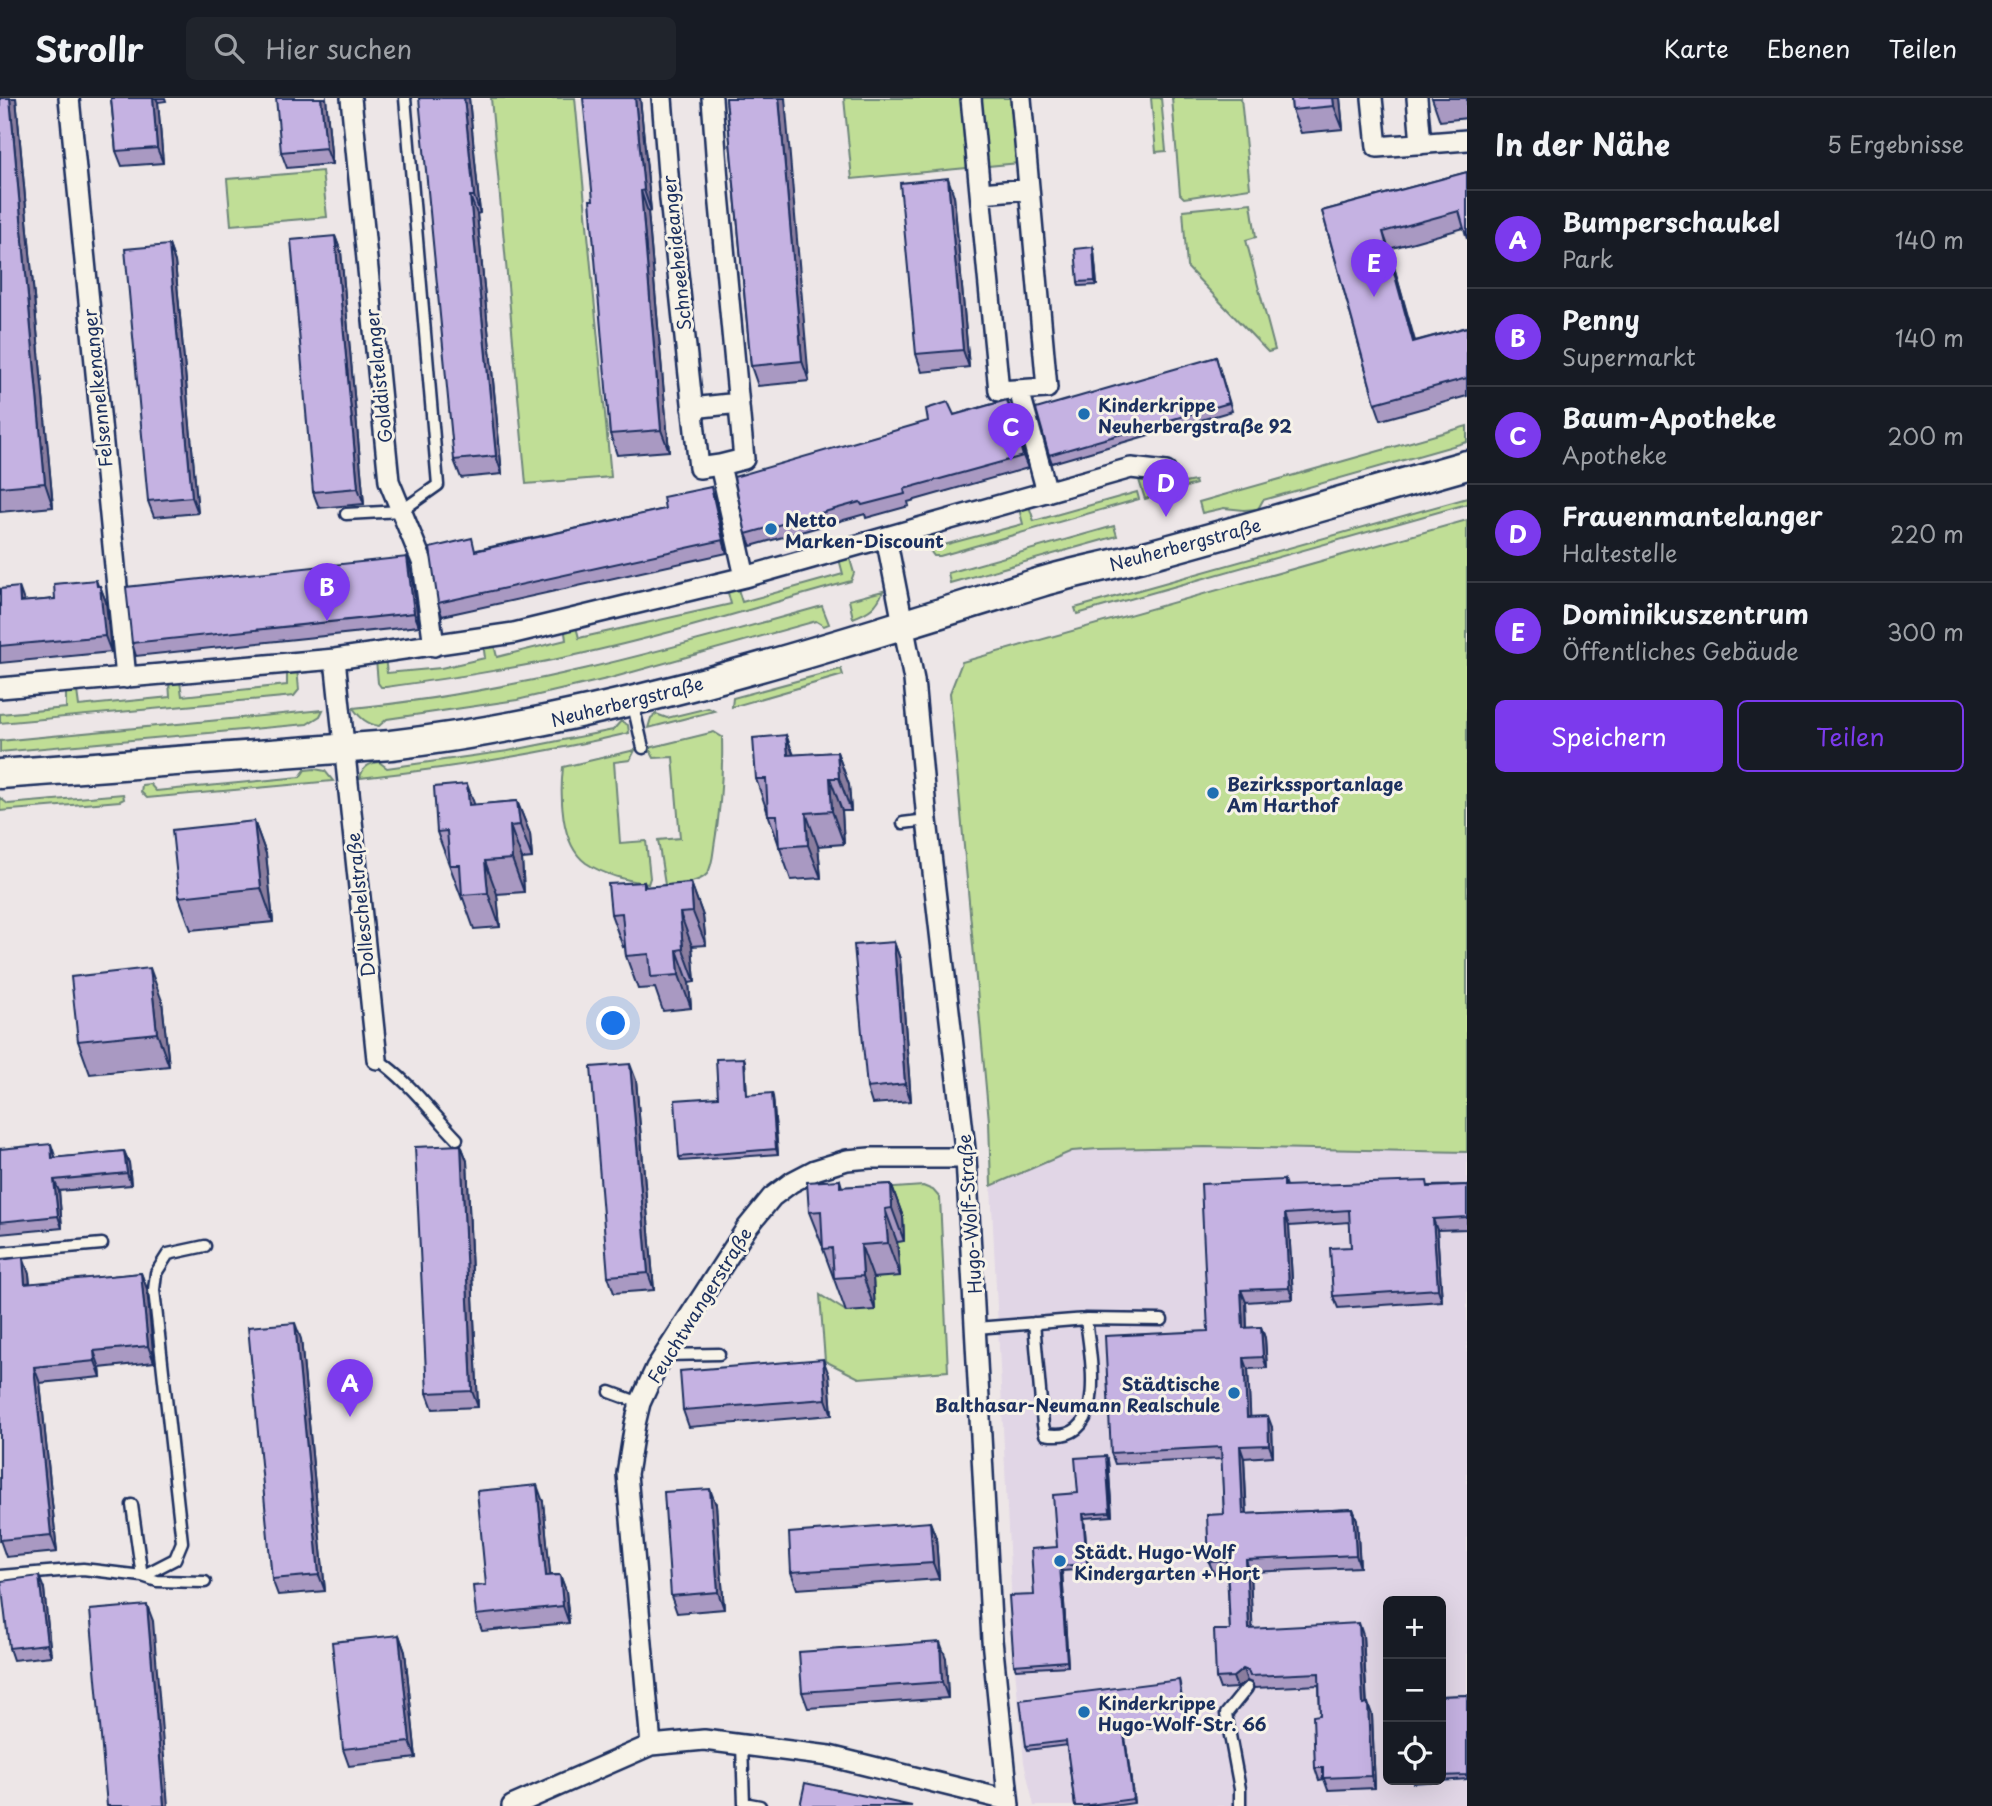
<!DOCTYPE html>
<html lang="de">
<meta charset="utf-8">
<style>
body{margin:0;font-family:"Playpen Sans",sans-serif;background:#20242c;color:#f1f3f6}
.controls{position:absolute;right:21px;bottom:21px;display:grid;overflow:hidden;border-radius:10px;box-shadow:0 7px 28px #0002}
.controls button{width:63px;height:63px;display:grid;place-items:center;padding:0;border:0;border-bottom:2px solid #363941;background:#171b24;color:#f1f3f6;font:35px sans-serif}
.you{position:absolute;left:614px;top:926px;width:24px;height:24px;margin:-18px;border:5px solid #fff;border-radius:50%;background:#1a73e8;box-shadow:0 0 0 10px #1a73e833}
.badge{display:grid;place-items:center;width:46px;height:46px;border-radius:50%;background:#7c3aed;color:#fff;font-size:23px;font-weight:700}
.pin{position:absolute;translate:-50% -58px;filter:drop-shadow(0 2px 4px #0008)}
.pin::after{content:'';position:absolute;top:37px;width:24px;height:21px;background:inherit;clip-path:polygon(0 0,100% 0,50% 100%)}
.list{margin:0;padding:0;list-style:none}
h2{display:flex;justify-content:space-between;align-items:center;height:91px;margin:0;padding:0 28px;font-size:30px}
h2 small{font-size:23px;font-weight:400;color:#9ea1a6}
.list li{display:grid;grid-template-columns:46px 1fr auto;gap:21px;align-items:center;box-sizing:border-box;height:98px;padding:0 28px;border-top:2px solid #363941}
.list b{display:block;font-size:26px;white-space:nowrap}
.list p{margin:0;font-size:23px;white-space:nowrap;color:#9ea1a6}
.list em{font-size:23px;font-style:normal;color:#9ea1a6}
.actions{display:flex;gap:14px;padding:21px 28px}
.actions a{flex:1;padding:16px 0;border:2px solid #7c3aed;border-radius:10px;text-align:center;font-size:24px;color:#7c3aed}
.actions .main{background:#7c3aed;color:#fff}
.icon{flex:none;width:38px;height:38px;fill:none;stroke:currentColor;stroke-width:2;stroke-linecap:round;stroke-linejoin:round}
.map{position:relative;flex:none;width:1467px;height:1708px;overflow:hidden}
header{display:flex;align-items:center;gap:42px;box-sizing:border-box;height:98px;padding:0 35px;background:#171b24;border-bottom:2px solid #363941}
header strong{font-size:33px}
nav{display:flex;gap:38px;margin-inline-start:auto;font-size:24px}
.search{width:490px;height:63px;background:#20242c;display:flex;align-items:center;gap:18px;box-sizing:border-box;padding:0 24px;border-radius:10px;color:#9ea1a6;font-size:26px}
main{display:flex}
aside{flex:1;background:#171b24}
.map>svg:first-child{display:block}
.built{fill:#e1d6e6;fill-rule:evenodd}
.green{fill:#c0de96;stroke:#6e867a;stroke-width:2}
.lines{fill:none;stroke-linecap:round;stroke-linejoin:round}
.service-casing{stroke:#1b2f5e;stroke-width:15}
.minor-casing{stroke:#1b2f5e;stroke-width:24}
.secondary-casing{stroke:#1b2f5e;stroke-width:33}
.service{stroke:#f7f3e8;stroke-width:10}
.minor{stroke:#f7f3e8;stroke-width:19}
.secondary{stroke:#f7f3e8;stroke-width:28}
.wall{fill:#a999c2;stroke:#1b2f5e;stroke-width:2}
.shaded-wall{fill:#8a7d9e;stroke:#1b2f5e;stroke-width:2}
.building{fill:#c5b2e2;stroke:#1b2f5e;stroke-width:2}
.poi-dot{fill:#1f6fb2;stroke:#f7f3e8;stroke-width:2.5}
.labels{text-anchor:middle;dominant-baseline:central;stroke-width:6;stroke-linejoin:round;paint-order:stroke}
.street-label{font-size:18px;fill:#1b2f5e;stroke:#f7f3e8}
.poi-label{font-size:18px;font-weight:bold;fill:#1b2f5e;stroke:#f7f3e8;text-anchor:start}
</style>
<header>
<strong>Strollr</strong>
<div class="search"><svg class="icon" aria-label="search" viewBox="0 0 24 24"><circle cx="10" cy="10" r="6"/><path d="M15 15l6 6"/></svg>Hier suchen</div>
<nav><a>Karte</a><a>Ebenen</a><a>Teilen</a></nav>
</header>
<main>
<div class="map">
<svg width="1467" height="1708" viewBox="0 0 1467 1708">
<rect width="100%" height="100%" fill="#ede6e7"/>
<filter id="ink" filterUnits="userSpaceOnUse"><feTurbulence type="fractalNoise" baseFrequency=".0143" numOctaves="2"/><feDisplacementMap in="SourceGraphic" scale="14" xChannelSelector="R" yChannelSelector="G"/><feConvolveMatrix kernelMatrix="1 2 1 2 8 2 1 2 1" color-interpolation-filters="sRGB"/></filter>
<g filter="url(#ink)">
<path class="built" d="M1205,1049l262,5v654h-433l-10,-44 -9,-93 -24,-483 81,-35 26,-2zM1388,1503h53v179h-53z"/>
<path class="green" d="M491,0h84l36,379 -85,7z
M844,0h169l6,65 -167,16z
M1151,0h10l5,53 -10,1z
M1172,0h69l9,90 -66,10 -4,-4z
M322,73l5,46 -96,8 -4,-46z
M1251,105l5,34 -10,3 29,110 -7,2 -81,-85 -4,-57z
M1467,328v16l-204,58 -5,9 -14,1 -20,-2 -22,5 -3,-11z
M1139,382l14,1 11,6 31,-6 1,3 -51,15z
M1137,394l2,7 -199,57h-6l-3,-4 -5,-18 9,-2 5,14 83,-22 -4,-15 10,-3 5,15z
M1467,400v6l-390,110 -2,-6z
M1467,422v632l-262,-5 -107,2 -26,2 -81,35 -2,-65 -39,-428 12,-31z
M1114,428l3,10 -167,47 -2,-10z
M849,458l5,17 -3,8c-91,25 -182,54 -275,74 -63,14 -126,23 -190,32h-5l-3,-4 -2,-23 9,-2 2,15 54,-5 44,-10 -2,-15 10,-2 4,16 69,-17 -2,-15 11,-2 4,15 152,-34 -4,-15 10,-3 5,16 101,-28 -4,-15z
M883,493c-6,16 -14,21 -30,27l-4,-18z
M822,508l7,18 -5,2 -8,-5 -205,57 -94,22 -130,19 -8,7c-12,-2 -19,-8 -26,-18 164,-16 312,-58 469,-102z
M297,570l2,22 -5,6 -294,27v-9l66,-6v-16l11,-1 2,15 91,-9 -1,-16h11l2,15 105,-11v-16z
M841,571l2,6 -111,32 1,-9z
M708,610l6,3 -66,17 3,-10 5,-4 11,4z
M323,612l-3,6 -13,8 -307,28v-11z
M621,623l7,4 1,8c-89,21 -179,35 -269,45 2,-10 9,-15 19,-16l8,6 121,-17 105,-21z
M714,634l8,5c1,40 -1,71 -8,110 -1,8 -2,20 -7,27 -9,10 -30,10 -42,11l-7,-45 22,-2 -7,-81 -19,1 -5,-10z
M635,652l-5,10 -16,2 6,81 26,-2 4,37 -2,6c-21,-4 -44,-9 -62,-21 -26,-19 -26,-68 -23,-96z
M315,671l10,2 8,10 -186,17 -6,-6 1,-7 8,-1 6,7 144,-14 5,-7z
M123,696l1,5 -4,2 -120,10v-13l8,6z
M923,1088l10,4 7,8 8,173 -89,7 -34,-17 -5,-66 26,16 27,-33 27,-3 -3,-33 7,-1 -1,-24 -37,-27z"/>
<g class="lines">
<defs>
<path id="service" d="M346,416l55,-3 37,-26 -33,-387
M633,607l10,43
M903,725l24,-3
M377,961c32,22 54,53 80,80
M0,1155l102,-9
M1034,1225l9,102 2,9c65,12 45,-78 41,-115
M976,1230l110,-9 76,1
M664,1257l55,-1
M610,1294l30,11
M132,1407l10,71 33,-17 7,-17 -28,-252 2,-17 12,-19 37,-8
M0,1478l83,-7 59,7 15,5 48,1
M742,1647l2,58 16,3
M1240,1708v-17l-14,-75 21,-26"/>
<path id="minor" d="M69,0l57,580
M351,0l38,383 34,83 11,82
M662,0l8,101 29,269 21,-3 25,112
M712,0l7,96 25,265 -24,6
M971,0l28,293 48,-3 -26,-290
M1372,0l5,49 90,-7
M1417,0l4,46
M981,95l48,-4
M1019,292l28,102
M692,310l47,-5
M886,439l28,143 13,140 39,338 26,482 17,166
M335,561l42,400
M0,590l335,-29 179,-26 231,-56 386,-109 35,4
M651,1647l-24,-271 8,-50 5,-21 16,-35 90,-139 26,-32 20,-15 23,-12 32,-10 23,-2h96
M512,1708l139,-61 53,-5 125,16 178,44"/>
<path id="secondary" d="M0,676l391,-29c222,-26 436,-97 650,-163 35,-11 72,-17 108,-27 107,-29 212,-60 318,-90"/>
</defs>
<use href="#service" class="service-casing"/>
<use href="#minor" class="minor-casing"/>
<use href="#secondary" class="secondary-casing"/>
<use href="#service" class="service"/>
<use href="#minor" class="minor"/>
<use href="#secondary" class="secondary"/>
</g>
<path class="wall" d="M0,0h16l37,409 -53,5z
M111,0h54l1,3 -8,1 5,61 -41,3 -6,-15z
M326,0l6,66 -45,4 -6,-16z
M469,0l11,115 -3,1 25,260 -41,4 -7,-18z
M640,0l11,113 -3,1 21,239 -52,4 -7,-21 -17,-234z
M726,0l83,283 -51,5 -7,-20z
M1291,0h49l3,31 -42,4 -9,-23z
M1432,0h35v20l-27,3z
M1467,74l-3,56 -75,21 26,92 52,-14v69l-86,24 -6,-17 -53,-192z
M954,98l15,171 -47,5 -6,-18z
M335,138l6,16 23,252 -45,4 -6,-16z
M169,147l6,17 23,251 -44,4 -6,-16z
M1093,149l1,4 3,34 -18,1 -1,-4z
M1216,259l16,54 -180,52 -3,-8z
M1007,302l21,68 -120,34 1,4 -43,12 -1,-4 -114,32 -5,-12 208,-119z
M711,389l4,12 12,54 -285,63 -4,-13 39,-53 188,-41z
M407,459l4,13 8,56 -283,30 -4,-13z
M100,488l6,16 5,50 -111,11v-74l24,13 31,-3z
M786,637l8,20 43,-3 12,33 2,26h-9l2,33 -26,2 3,32 -30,2 -35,-101z
M517,703l13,33 2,24 -10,1 2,33 -27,2 3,33 -26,2 -11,-31 -1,1 -25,-67 38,-27z
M254,723l12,33 7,68 -82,8 -12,-33z
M644,784l2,5 45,-4 12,33 3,29 -14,1 3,36 -6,1 2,25 -28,3 -8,-23 -17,1 -12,-33 -1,-10 -2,1 -12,-33z
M894,844l6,17 11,142 -39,3 -5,-16z
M162,903l7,65 -79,8 -12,-33z
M744,960l1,4 2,33 26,2 5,57 -97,7 -2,-4z
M636,982l18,210 -40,3 -6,-17z
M461,1047l6,16 11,246 -45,2 -6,-16z
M0,1051l55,9 69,-7 5,12 2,22 -72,6 3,37 -62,6z
M840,1082l2,7 49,-3 12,33 1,24 -7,1 3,34 -27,2 2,32 -29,2 -23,-63v-4h-1l-13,-33z
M1284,1082l2,6h143l38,-1v44l-30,1 5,71 -104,7 -5,-12 18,-49 -1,-25 -61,4 4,73 -47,3 1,26 14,-1 4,11 2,30 -19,1 2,48 22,10 1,29 -29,2 3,56 106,-5 4,11 3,47 -110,5 2,57 111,6 4,69 5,11 3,73 -47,2 -4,-11 -5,1 -4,-12 5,-53 -1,-30 -65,3 -2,-5 -5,-2 -10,7 -17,1 -4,-11 14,-48 -3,-57 -13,1 -5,-12 15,-48 -2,-55 -107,5 -4,-11 97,-122z
M141,1175l6,16 7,73 -54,6 1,9 -61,6 17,169 -51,5 -6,-17 29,-266 1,10z
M301,1241l24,252 -47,4 -6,-16z
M829,1277l3,40 -143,12 -6,-17z
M1108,1362l4,56 -28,2 4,51 -26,2 6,95 -52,3 -2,-4 20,-70 23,-48 21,-54z
M543,1404l7,73h10l6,16 3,32 -87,8 -6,-16 10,-30z
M716,1407l8,104 -47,4 -6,-17z
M930,1424l6,16 3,41 -142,10 -6,-17z
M44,1491l7,67 -38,4 -4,-12z
M399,1537l6,17 11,106 -67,8 -6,-17z
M946,1560l2,40 -140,10 -6,-16z
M1179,1582l1,4 5,39 -61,8 10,72 -21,3h-38l-8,-61 -39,5 -2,-4z
M1467,1597v84l-54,4 -1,-3h29v-84z"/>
<path class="shaded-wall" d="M10,0h6l37,409 -8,-24z
M153,0h3l2,4 5,61 -6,-15z
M321,0h5l6,66 -6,-16z
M464,0h5l11,115 -6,-17z
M635,0h5l11,113 -7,-21z
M779,0h6l24,283 -7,-20z
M1333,0h7l3,31 -9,-23z
M948,80l6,18 15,171 -6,-17z
M641,93l7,21 21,239 -8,-21z
M470,98l7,18 25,260 -6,-18z
M1383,134l6,17 30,109 -6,-16z
M335,138l6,16 23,252 -6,-16z
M169,147l6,17 23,251 -6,-16z
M1093,149l1,4 3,34 -2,-4z
M1007,302l5,12 16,56 -5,-12z
M711,389l4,12 12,54 -4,-13z
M407,459l4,13 8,56 -5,-13z
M96,482l5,13 -1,-7 6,16 5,50 -6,-16z
M19,489l6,17 -5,-2z
M786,637l12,33 -10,-13z
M837,654l12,33 2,26 -12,-33z
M830,680l12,33 2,33 -12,-33z
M467,686l12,33 -10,-12z
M517,703l13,33 2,24 -12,-33z
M806,715l12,33 3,32 -13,-33z
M254,723l12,33 7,68 -12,-34z
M510,728l12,33 2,33 -12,-33z
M485,763l12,33 3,33 -12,-34z
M691,785l12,33 3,29 -13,-33z
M680,815l12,33 3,36 -12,-33z
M894,844l6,17 11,142 -6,-17z
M677,852l12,33 2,25 -12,-33z
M150,870l12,33 7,65 -12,-33z
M744,960l1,4 2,37 -1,-4z
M630,966l6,16 18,210 -6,-17z
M772,995l1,4 5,57 -2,-5z
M51,1046l4,12 1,13 -4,-11z
M461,1047l6,16 11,246 -6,-16z
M124,1053l5,12 2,22 -4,-12z
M54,1082l5,11 3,37 -4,-12z
M891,1086l12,33 1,24 -12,-33z
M885,1111l12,33 3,34 -12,-33z
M1285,1116l4,12 4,73 -4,-11z
M1433,1121l4,11 5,71 -4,-12z
M861,1147l12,33 2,32 -12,-34z
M23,1159l6,17 2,27 -6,-17z
M141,1175l6,16 7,73 -6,-16z
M1241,1192l5,12 1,37 -4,-11z
M295,1225l6,16 24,252 -6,-16z
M1261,1229l4,11 2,30 -4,-11z
M94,1253l6,17 1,9 -6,-16z
M1244,1260l4,11 3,59 -4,-11z
M823,1261l6,16 3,40 -6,-16z
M34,1269l6,16 17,169 -6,-17z
M1268,1318l4,11 1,29 -4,-11z
M1240,1348l4,12 3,67 -4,-11z
M1106,1358l2,4 4,56 -2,-4z
M537,1387l6,17 9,90 -6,-16z
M710,1391l6,16 8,104 -6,-17z
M1353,1411l4,11 3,47 -4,-12z
M1083,1416l1,4 4,51 -1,-5z
M930,1424l6,16 3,41 -6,-16z
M1246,1462l4,12 3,68 -4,-11z
M1060,1468l2,5 6,95 -1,-5z
M560,1477l6,16 3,32 -6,-17z
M39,1478l5,13 7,67 -4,-12z
M147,1507l6,16 15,185h-4z
M1359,1525l4,12 4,80 -4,-11z
M399,1537l6,17 11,106 -6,-16z
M940,1544l6,16 2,40 -6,-16z
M1243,1571l4,12 -10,7 -4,-11z
M1368,1605l4,12 3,73 -4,-12z
M1123,1629l1,4 10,72 -1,-4z"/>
<path class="building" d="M0,0h10l35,385 -45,4z
M111,0h42l4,50 -41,3z
M276,0h45l5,50 -45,4z
M419,0h45l10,98h-4l26,260 -42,4z
M583,0h52l9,92 -3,1 20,239 -51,4 -20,-234h3z
M726,0h53l23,263 -51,5z
M1291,0h42l1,8 -42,4z
M1467,74v67l-8,-28 -76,21 30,110 54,-15v51l-92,25 -53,-192z
M948,80l15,172 -47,4 -16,-171z
M335,138l23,252 -45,4 -22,-252z
M169,147l23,252 -44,4 -23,-252z
M1093,149l2,34 -17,1 -3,-33z
M1216,259l13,46 -180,52 -13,-46z
M1007,302l16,56 -119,33 1,5 -43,11 -2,-3 -114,32 -12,-57 194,-56 -2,-12 22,-7 6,13z
M711,389l12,53 -285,63 -8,-55 42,-10 3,13 190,-42 -2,-12z
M407,459l7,56 -282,30 -6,-56z
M96,482l1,6h3l5,50 -105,10v-57l19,-2 1,15 35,-3 -1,-15z
M786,637l2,20 49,-3 2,26h-9l2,33 -26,2 2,32 -29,2 -2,-32h-9l-2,-36h-10l-3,-41z
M467,686l2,21 48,-4 3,24 -10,1 2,33 -27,2 3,32 -26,2 -2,-30h-10l-3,-34 -10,1 -3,-45z
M254,723l7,67 -82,9 -7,-67z
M644,784v5l47,-4 2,29 -13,1 3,36 -6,1 2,25 -28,2 -2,-23 -23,2 -4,-43 -11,1 -3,-30z
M894,844l11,142 -38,4 -13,-143z
M150,870l7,65 -79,8 -7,-64z
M744,960l2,37 26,-2 4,56 -97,8 -4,-57 43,-3 -2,-38z
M630,966l18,209 -40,3 -17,-209z
M51,1046l1,14 72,-7 3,22 -73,7 4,36 -58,6v-73z
M461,1047l11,246 -45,2 -12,-246z
M840,1082v7l51,-3 1,24 -7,1 3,34 -27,2 2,31 -29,2 -2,-30 -9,1 -2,-38 -12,1 -2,-30z
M1284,1082v6l143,-5 1,6 39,-2v32l-34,2 5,70 -105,7 -3,-48 21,-1 -2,-37 -64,4 4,74 -48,2 2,38 18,-1 2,30 -19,1 3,59 21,-1 1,29 -29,1 3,68 110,-5 3,46 -110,5 3,69 110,-6 4,81 5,-1 3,73 -48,2v-10h-8l-2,-52 7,-1 -1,-42 -69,3 -2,-5 -5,-2 -10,8 -17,1 -2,-48h16l-3,-69 -18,1 -2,-47 17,-1 -3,-67 -110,6 -6,-117 103,-5 -7,-147z
M23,1159l2,27 116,-11 7,73 -54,5 1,10 -61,6 17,168 -51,5v-280z
M295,1225l24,252 -47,4 -24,-252z
M823,1261l3,40 -143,11 -3,-39z
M1106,1358l4,56 -27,2 4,50 -27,2 7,95 -53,4 -5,-69 25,-1 -3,-46 26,-2 -4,-52 25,-2 -3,-35z
M537,1387l9,91 14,-1 3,31 -87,9 -3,-29 13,-1 -9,-94z
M710,1391l8,103 -47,4 -7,-104z
M930,1424l3,41 -142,9 -2,-39z
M39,1478l8,68 -38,4 -8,-67z
M147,1507l17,201h-57l-17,-196z
M399,1537l11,107 -67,7 -11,-107z
M940,1544l2,40 -140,10 -3,-40z
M1179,1582l5,39 -61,8 10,72 -51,7h-7l-9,-65 -40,5 -6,-46z
M1467,1597v80l-26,1v-80z
M805,1685l107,23h-112z"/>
</g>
<g class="poi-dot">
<circle cx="1084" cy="316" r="7"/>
<circle cx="771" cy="431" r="7"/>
<circle cx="1213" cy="695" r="7"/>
<circle cx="1234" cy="1295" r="7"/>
<circle cx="1060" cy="1463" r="7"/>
<circle cx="1084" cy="1614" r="7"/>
</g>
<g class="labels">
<g class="street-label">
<text transform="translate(676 155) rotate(-96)">Schneeheideanger</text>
<text transform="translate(378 278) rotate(-96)">Golddistelanger</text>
<text transform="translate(97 290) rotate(-96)">Felsennelkenanger</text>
<text transform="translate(1185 446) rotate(-15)">Neuherbergstraße</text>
<text transform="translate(627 603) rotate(-14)">Neuherbergstraße</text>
<text transform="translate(360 807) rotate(-96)">Dolleschelstraße</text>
<text transform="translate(969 1116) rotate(-94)">Hugo-Wolf-Straße</text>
<text transform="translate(699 1207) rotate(-58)">Feuchtwangerstraße</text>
</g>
<g class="poi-label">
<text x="1098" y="306">Kinderkrippe<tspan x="1098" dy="21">Neuherbergstraße 92</tspan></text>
<text x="785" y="421">Netto<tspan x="785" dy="21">Marken-Discount</tspan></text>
<text x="1227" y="685">Bezirkssportanlage<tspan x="1227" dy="21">Am Harthof</tspan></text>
<text x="1220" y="1285" text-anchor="end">Städtische<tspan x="1220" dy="21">Balthasar-Neumann Realschule</tspan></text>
<text x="1074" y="1453">Städt. Hugo-Wolf<tspan x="1074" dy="21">Kindergarten + Hort</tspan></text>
<text x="1098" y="1604">Kinderkrippe<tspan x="1098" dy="21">Hugo-Wolf-Str. 66</tspan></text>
</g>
</g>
</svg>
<div class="controls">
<button>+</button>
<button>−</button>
<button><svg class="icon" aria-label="locate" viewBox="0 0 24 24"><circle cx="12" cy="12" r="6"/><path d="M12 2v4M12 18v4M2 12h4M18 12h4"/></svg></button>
</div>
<div class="you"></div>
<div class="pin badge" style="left:350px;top:1319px">A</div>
<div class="pin badge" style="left:327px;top:523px">B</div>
<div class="pin badge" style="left:1011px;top:363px">C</div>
<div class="pin badge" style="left:1166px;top:419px">D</div>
<div class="pin badge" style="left:1374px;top:199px">E</div>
</div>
<aside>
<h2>In der Nähe<small>5 Ergebnisse</small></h2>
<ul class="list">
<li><span class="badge">A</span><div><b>Bumperschaukel</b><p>Park</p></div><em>140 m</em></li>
<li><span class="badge">B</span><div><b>Penny</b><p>Supermarkt</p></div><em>140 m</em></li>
<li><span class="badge">C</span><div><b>Baum-Apotheke</b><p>Apotheke</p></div><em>200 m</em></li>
<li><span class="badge">D</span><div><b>Frauenmantelanger</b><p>Haltestelle</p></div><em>220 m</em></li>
<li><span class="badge">E</span><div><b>Dominikuszentrum</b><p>Öffentliches Gebäude</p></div><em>300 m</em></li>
</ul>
<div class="actions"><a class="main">Speichern</a><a>Teilen</a></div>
</aside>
</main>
